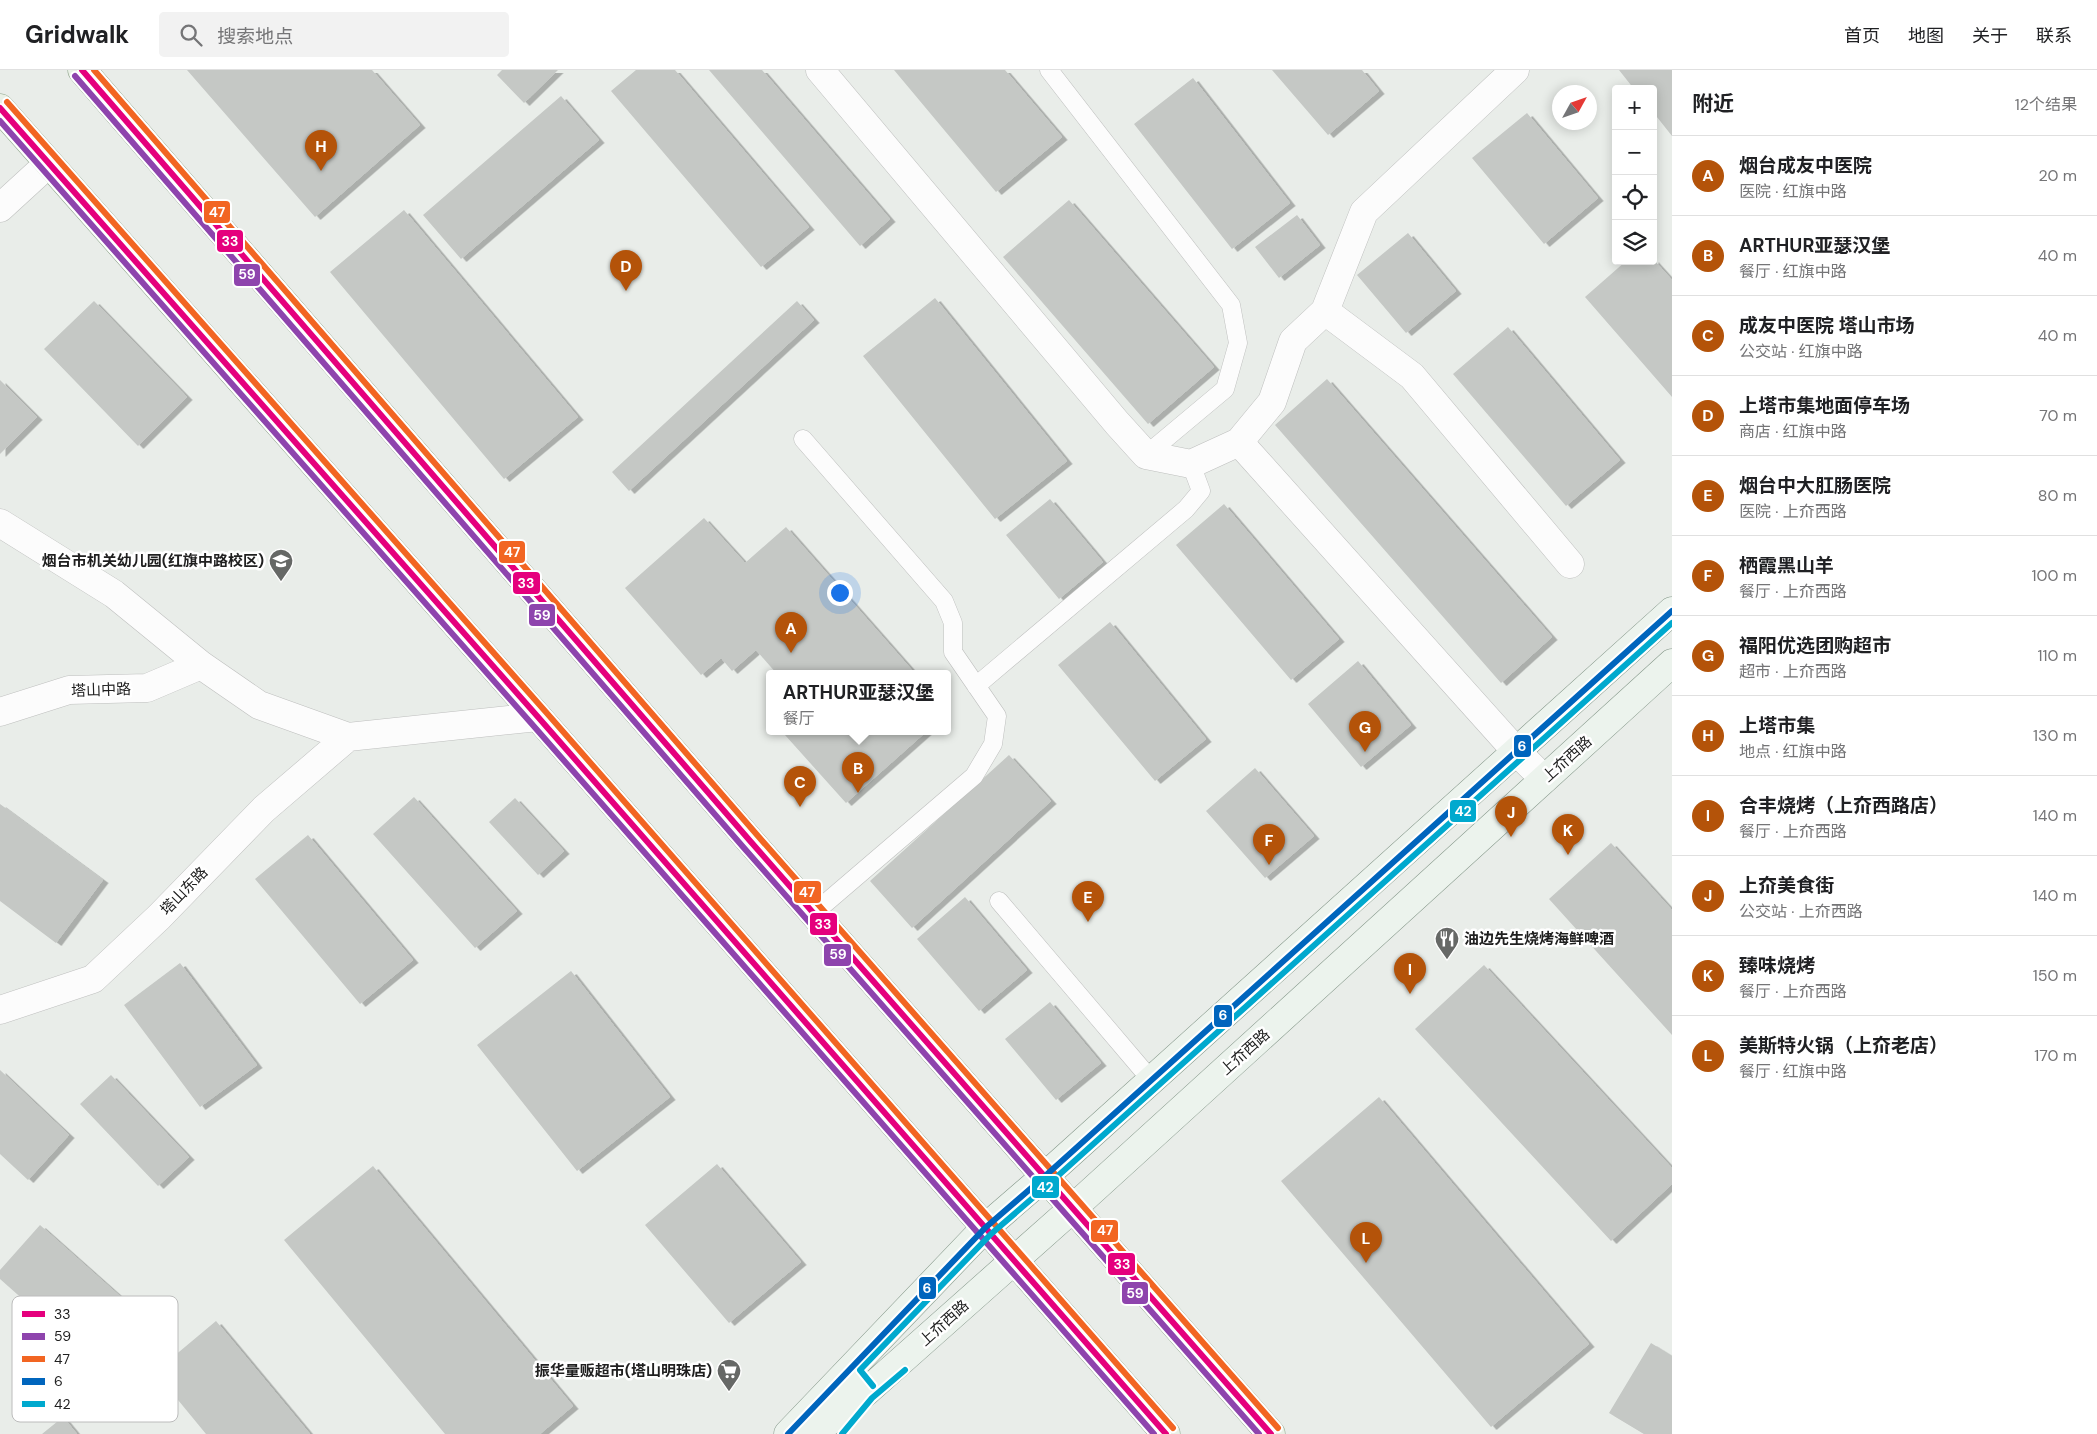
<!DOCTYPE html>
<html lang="zh">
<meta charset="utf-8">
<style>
body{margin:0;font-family:"DM Sans","Noto Sans SC",sans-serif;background:#f2f2f2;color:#202124}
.controls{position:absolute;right:15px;top:15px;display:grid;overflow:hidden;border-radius:5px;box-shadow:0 2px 12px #0003}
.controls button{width:45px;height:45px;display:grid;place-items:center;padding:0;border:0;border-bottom:1px solid #e0e0e0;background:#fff;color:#202124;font:25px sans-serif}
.compass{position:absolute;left:1552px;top:15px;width:45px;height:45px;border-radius:50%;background:#fff;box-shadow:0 2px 12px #0003;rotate:50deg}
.you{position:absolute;left:839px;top:522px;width:18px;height:18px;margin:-12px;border:4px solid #fff;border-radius:50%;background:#1a73e8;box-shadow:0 0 0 8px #1a73e833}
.badge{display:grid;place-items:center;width:32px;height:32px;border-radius:50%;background:#b45309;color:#fff;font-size:16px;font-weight:700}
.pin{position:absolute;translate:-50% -41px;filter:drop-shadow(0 1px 2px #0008)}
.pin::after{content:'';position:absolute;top:26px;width:18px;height:15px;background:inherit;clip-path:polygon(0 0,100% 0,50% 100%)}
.popup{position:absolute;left:766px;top:600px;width:185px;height:65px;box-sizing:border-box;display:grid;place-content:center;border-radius:5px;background:#fff;filter:drop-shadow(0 1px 4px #0005);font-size:16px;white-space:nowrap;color:#757577}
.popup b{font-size:19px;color:#202124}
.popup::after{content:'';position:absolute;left:50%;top:100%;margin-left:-10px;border:10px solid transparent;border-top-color:#fff}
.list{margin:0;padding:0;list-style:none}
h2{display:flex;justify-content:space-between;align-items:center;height:65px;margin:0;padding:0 20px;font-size:21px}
h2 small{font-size:16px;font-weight:400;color:#757577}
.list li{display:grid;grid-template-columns:32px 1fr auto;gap:15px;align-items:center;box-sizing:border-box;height:80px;padding:0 20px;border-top:1px solid #e0e0e0}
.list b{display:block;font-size:19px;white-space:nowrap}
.list p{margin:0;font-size:16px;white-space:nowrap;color:#757577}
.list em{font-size:16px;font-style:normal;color:#757577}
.icon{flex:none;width:28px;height:28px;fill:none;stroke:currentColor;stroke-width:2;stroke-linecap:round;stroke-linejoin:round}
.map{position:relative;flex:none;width:1672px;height:1364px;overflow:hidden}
header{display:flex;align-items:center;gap:30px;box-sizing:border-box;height:70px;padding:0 25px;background:#fff;border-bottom:1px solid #e0e0e0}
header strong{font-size:24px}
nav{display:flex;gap:28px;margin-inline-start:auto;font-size:18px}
.search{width:350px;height:45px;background:#f2f2f2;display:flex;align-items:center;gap:12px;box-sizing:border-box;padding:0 18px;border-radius:5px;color:#757577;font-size:19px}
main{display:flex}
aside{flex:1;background:#fff}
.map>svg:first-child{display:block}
.building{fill:#c5c8c5;filter:url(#shadow)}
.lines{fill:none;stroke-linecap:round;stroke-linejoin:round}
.lane-casing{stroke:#bebfbe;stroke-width:19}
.street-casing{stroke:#bebfbe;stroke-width:29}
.secondary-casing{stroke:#839688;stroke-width:29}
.primary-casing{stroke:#8ba288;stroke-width:29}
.lane{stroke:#fcfcfc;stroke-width:18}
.street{stroke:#fcfcfc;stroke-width:28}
.secondary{stroke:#ecf3ed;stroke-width:28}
.primary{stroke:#e9f0e6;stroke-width:28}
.bus-1-casing{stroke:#fff;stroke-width:10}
.bus-2-casing{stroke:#fff;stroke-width:10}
.bus-3-casing{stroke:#fff;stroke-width:10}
.bus-4-casing{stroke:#fff;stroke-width:10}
.bus-5-casing{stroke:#fff;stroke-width:10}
.bus-1{stroke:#e5007d;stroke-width:6}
.bus-2{stroke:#8e44ad;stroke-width:6}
.bus-3{stroke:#f26522;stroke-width:6}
.bus-4{stroke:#0065bd;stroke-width:6}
.bus-5{stroke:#00a9ce;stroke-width:6}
.labels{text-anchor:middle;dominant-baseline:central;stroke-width:5;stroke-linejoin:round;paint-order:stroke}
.poi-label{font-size:15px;font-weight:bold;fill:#202020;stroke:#fff;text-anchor:end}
.street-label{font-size:15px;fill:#202020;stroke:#fff}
.key{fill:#fff;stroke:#bcbcbc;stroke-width:1}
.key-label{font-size:14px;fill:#202020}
.line-badge{stroke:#fff;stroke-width:2}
.badge-label{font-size:14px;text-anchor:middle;font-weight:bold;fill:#fff}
</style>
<header>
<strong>Gridwalk</strong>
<div class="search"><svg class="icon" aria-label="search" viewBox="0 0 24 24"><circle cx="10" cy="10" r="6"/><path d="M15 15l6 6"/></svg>搜索地点</div>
<nav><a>首页</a><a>地图</a><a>关于</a><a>联系</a></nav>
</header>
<main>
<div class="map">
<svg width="1672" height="1364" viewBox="0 0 1672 1364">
<defs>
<filter id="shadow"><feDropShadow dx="5.5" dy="3" stdDeviation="0" flood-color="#0004"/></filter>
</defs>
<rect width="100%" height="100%" fill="#e9ede9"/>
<path class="building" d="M187,0h185l48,55 -105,92z
M502,0h56l-34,33 -27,-28z
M636,0h39l134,157 -48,40 -150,-176z
M709,0h53l128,149 -30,27z
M894,0h111l57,67 -66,55z
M1272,0h90l17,21 -51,44z
M1619,0h53v66l-19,-24v-23h-19z
M1193,8l97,125 -58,46 -98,-125z
M561,26l38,44 -138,119 -38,-44z
M1527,43l71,85 -54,46 -72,-86z
M1069,130l145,167 -66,57 -145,-167z
M404,140l174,207 -74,62 -174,-207z
M1297,145l23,30 -41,33 -24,-31z
M1408,163l48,58 -50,42 -49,-58z
M1653,189l19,21v117l-87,-100 41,-36h27z
M935,228l132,163 -72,58 -132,-163z
M94,231l93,96 -49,49 -94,-97z
M797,231l17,19 -185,171 -17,-19z
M1508,257l112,133 -54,46 -113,-132z
M1327,309l225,258 -51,46 -226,-258z
M0,310l37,37 -37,37z
M1050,429l53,63 -44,37 -53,-64z
M1224,434l115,135 -48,41 -115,-135z
M704,448l41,45 41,-36 126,143 -5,4h-130l-21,-24 -24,21 -11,-13 -20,17 -76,-87z
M1110,552l96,117 -51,42 -97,-116z
M1358,591l53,64 -50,42 -53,-63z
M789,662h137l-80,71 -61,-68z
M1009,685l42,46 -139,127 -42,-47z
M1255,698l59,68 -49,42 -59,-67z
M414,727l103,114 -42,37 -102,-114z
M515,728l49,53 -26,24 -49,-53z
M0,734l103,76 -47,63 -56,-42z
M308,765l105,125 -53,44 -105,-125z
M1611,773l61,67v125l-123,-136z
M965,827l62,73 -48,41 -62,-72z
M180,893l77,102 -57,42 -76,-102z
M1484,895l188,203v16l-61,57 -196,-212z
M571,901l99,126 -93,74 -100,-126z
M1050,932l51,61 -45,37 -51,-61z
M0,1000l69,65 -41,45 -28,-26z
M111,1005l78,82 -31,29 -78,-82z
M1379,1027l210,247 -98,83 -210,-246z
M717,1094l84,98 -72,61 -84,-98z
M373,1096l200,240 -33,28h-95l-161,-194z
M40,1155l109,97 -44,50 -105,-93v-9z
M216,1251l94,113h-104l-51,-62z
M1651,1273l21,13v78h-28l-35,-21z
M63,1347l14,17h-35z"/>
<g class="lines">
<defs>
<path id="lane" d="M1049,0l182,235 7,38 -13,46 -79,66
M803,369l141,162 9,22v29l44,64 -4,28 -19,32 -160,137
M976,616l210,-177 15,-18 -10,-27
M999,831l153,180"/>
<path id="street" d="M820,0l297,353 29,32 45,9 48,-22 33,-40 21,-61 32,-30 39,-99 151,-142
M0,138l48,-44
M1325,241l87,65 158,188
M1239,372l277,309 28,28
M0,453l114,71 87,71 58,40 89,32 190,-20
M0,642l69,-22 78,-2 54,-23
M0,940l93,-31 66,-62 105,-108 84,-72"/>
<path id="secondary" d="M788,1364l197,-206 59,-51 628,-566
M813,1364l53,-42 206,-183 600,-546"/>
<path id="primary" d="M82,0l669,772 520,592
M0,38l538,609 628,717"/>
</defs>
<use href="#lane" class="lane-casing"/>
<use href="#street" class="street-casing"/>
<use href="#secondary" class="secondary-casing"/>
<use href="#primary" class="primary-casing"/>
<use href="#lane" class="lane"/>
<use href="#street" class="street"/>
<use href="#secondary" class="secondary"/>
<use href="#primary" class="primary"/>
<defs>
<path id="bus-1" d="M82,0l669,772 520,592
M0,38l538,609 628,717"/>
<path id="bus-2" d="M75,6l669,772 515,586
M0,51l531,602 623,711"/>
<path id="bus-3" d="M94,0l664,766 520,592
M7,32l538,609 628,717"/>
<path id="bus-4" d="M788,1364l197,-206 59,-51 628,-566"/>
<path id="bus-5" d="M873,1316l-13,-16 131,-136 59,-51 622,-560
M842,1364l30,-36 33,-28"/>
</defs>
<use href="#bus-1" class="bus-1-casing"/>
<use href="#bus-2" class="bus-2-casing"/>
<use href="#bus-3" class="bus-3-casing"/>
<use href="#bus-4" class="bus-4-casing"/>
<use href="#bus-5" class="bus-5-casing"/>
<use href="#bus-1" class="bus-1"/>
<use href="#bus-2" class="bus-2"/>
<use href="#bus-3" class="bus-3"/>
<use href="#bus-4" class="bus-4"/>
<use href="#bus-5" class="bus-5"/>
</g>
<defs>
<symbol id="school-pin" viewBox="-11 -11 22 30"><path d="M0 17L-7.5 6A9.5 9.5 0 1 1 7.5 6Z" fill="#666866" stroke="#fff"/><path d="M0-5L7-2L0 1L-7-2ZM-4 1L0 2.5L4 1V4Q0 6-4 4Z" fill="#fff"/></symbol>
<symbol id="restaurant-pin" viewBox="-11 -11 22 30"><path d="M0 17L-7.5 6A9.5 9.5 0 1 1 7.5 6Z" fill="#666866" stroke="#fff"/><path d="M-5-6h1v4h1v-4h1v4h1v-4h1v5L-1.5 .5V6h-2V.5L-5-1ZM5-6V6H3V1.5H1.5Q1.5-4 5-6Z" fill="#fff"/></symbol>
<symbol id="supermarket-pin" viewBox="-11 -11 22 30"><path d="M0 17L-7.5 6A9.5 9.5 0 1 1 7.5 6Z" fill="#666866" stroke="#fff"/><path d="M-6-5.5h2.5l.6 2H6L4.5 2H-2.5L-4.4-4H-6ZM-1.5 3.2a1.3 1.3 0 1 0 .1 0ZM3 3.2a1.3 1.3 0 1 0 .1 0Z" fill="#fff"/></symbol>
</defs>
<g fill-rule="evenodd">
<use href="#school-pin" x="267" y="477" width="28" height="38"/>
<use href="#restaurant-pin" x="1433" y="855" width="28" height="38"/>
<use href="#supermarket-pin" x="715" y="1287" width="28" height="38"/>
</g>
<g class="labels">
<g class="poi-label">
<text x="264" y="491">烟台市机关幼儿园(红旗中路校区)</text>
<text x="1464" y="869" text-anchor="start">油边先生烧烤海鲜啤酒</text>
<text x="712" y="1301">振华量贩超市(塔山明珠店)</text>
</g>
<g class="street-label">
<text transform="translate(101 620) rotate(-2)">塔山中路</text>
<text transform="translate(1567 689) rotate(-42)">上夼西路</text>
<text transform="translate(184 821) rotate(-46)">塔山东路</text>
<text transform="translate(1245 982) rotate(-42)">上夼西路</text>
<text transform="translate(944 1253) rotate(-42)">上夼西路</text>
</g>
</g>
<rect x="12" y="1226" width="166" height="126" rx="8" class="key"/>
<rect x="22" y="1241" width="23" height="6" fill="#e5007d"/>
<rect x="22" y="1263" width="23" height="7" fill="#8e44ad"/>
<rect x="22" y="1286" width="23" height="6" fill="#f26522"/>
<rect x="22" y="1308" width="23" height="7" fill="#0065bd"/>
<rect x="22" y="1331" width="23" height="6" fill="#00a9ce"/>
<g class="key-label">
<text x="54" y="1249">33</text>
<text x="54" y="1271">59</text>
<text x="54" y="1294">47</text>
<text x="54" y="1316">6</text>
<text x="54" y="1339">42</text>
</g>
<g class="line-badge">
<rect x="203" y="130" width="28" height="24" rx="5" fill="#f26522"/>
<rect x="216" y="159" width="28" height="24" rx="5" fill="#e5007d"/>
<rect x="233" y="193" width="28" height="24" rx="5" fill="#8e44ad"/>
<rect x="498" y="470" width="28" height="24" rx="5" fill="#f26522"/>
<rect x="512" y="501" width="29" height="24" rx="5" fill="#e5007d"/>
<rect x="528" y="533" width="28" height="24" rx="5" fill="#8e44ad"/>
<rect x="1513" y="664" width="19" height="24" rx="5" fill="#0065bd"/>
<rect x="1449" y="729" width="28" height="24" rx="5" fill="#00a9ce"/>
<rect x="793" y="810" width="29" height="24" rx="5" fill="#f26522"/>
<rect x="809" y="842" width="29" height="24" rx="5" fill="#e5007d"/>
<rect x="823" y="873" width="29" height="24" rx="5" fill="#8e44ad"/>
<rect x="1213" y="934" width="20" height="24" rx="5" fill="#0065bd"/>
<rect x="1031" y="1105" width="29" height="24" rx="5" fill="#00a9ce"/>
<rect x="1090" y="1149" width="29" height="24" rx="5" fill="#f26522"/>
<rect x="1107" y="1182" width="29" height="24" rx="5" fill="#e5007d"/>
<rect x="918" y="1206" width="19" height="24" rx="5" fill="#0065bd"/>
<rect x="1121" y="1211" width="28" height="24" rx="5" fill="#8e44ad"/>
</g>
<g class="badge-label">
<text x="217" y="147">47</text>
<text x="230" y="176">33</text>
<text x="247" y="209">59</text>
<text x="512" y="487">47</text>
<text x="526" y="518">33</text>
<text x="542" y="550">59</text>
<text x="1522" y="681">6</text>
<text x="1463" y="746">42</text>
<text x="807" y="827">47</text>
<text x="823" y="859">33</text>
<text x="838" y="889">59</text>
<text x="1223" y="950">6</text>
<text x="1045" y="1122">42</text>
<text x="1105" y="1165">47</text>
<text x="1122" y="1199">33</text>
<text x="927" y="1223">6</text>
<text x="1135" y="1228">59</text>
</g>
</svg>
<div class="controls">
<button>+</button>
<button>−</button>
<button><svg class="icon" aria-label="locate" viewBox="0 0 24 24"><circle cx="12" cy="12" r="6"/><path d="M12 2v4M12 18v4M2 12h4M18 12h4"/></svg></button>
<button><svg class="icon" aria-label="layers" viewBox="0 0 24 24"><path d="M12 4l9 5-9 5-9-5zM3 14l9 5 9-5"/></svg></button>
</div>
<svg class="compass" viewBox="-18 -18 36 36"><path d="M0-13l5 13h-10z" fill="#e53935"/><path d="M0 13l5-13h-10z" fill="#757577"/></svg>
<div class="you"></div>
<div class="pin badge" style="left:791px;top:583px">A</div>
<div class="pin badge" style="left:858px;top:723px">B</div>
<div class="popup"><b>ARTHUR亚瑟汉堡</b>餐厅</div>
<div class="pin badge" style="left:800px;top:737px">C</div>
<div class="pin badge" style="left:626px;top:221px">D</div>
<div class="pin badge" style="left:1088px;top:852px">E</div>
<div class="pin badge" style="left:1269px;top:795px">F</div>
<div class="pin badge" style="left:1365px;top:682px">G</div>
<div class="pin badge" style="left:321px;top:101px">H</div>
<div class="pin badge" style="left:1410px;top:924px">I</div>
<div class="pin badge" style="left:1511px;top:767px">J</div>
<div class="pin badge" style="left:1568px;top:785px">K</div>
<div class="pin badge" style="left:1366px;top:1193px">L</div>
</div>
<aside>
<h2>附近<small>12个结果</small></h2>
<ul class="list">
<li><span class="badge">A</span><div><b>烟台成友中医院</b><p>医院 · 红旗中路</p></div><em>20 m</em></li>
<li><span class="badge">B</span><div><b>ARTHUR亚瑟汉堡</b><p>餐厅 · 红旗中路</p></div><em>40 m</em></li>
<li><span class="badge">C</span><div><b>成友中医院 塔山市场</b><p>公交站 · 红旗中路</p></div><em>40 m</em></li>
<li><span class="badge">D</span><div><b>上塔市集地面停车场</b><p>商店 · 红旗中路</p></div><em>70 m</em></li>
<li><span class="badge">E</span><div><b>烟台中大肛肠医院</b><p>医院 · 上夼西路</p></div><em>80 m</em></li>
<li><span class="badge">F</span><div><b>栖霞黑山羊</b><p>餐厅 · 上夼西路</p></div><em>100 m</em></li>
<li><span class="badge">G</span><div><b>福阳优选团购超市</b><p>超市 · 上夼西路</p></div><em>110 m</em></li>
<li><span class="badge">H</span><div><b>上塔市集</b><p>地点 · 红旗中路</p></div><em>130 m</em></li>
<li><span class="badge">I</span><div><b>合丰烧烤（上夼西路店）</b><p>餐厅 · 上夼西路</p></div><em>140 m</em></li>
<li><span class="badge">J</span><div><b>上夼美食街</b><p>公交站 · 上夼西路</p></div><em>140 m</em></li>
<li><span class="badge">K</span><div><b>臻味烧烤</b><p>餐厅 · 上夼西路</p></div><em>150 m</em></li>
<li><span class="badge">L</span><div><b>美斯特火锅（上夼老店）</b><p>餐厅 · 红旗中路</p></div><em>170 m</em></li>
</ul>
</aside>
</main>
